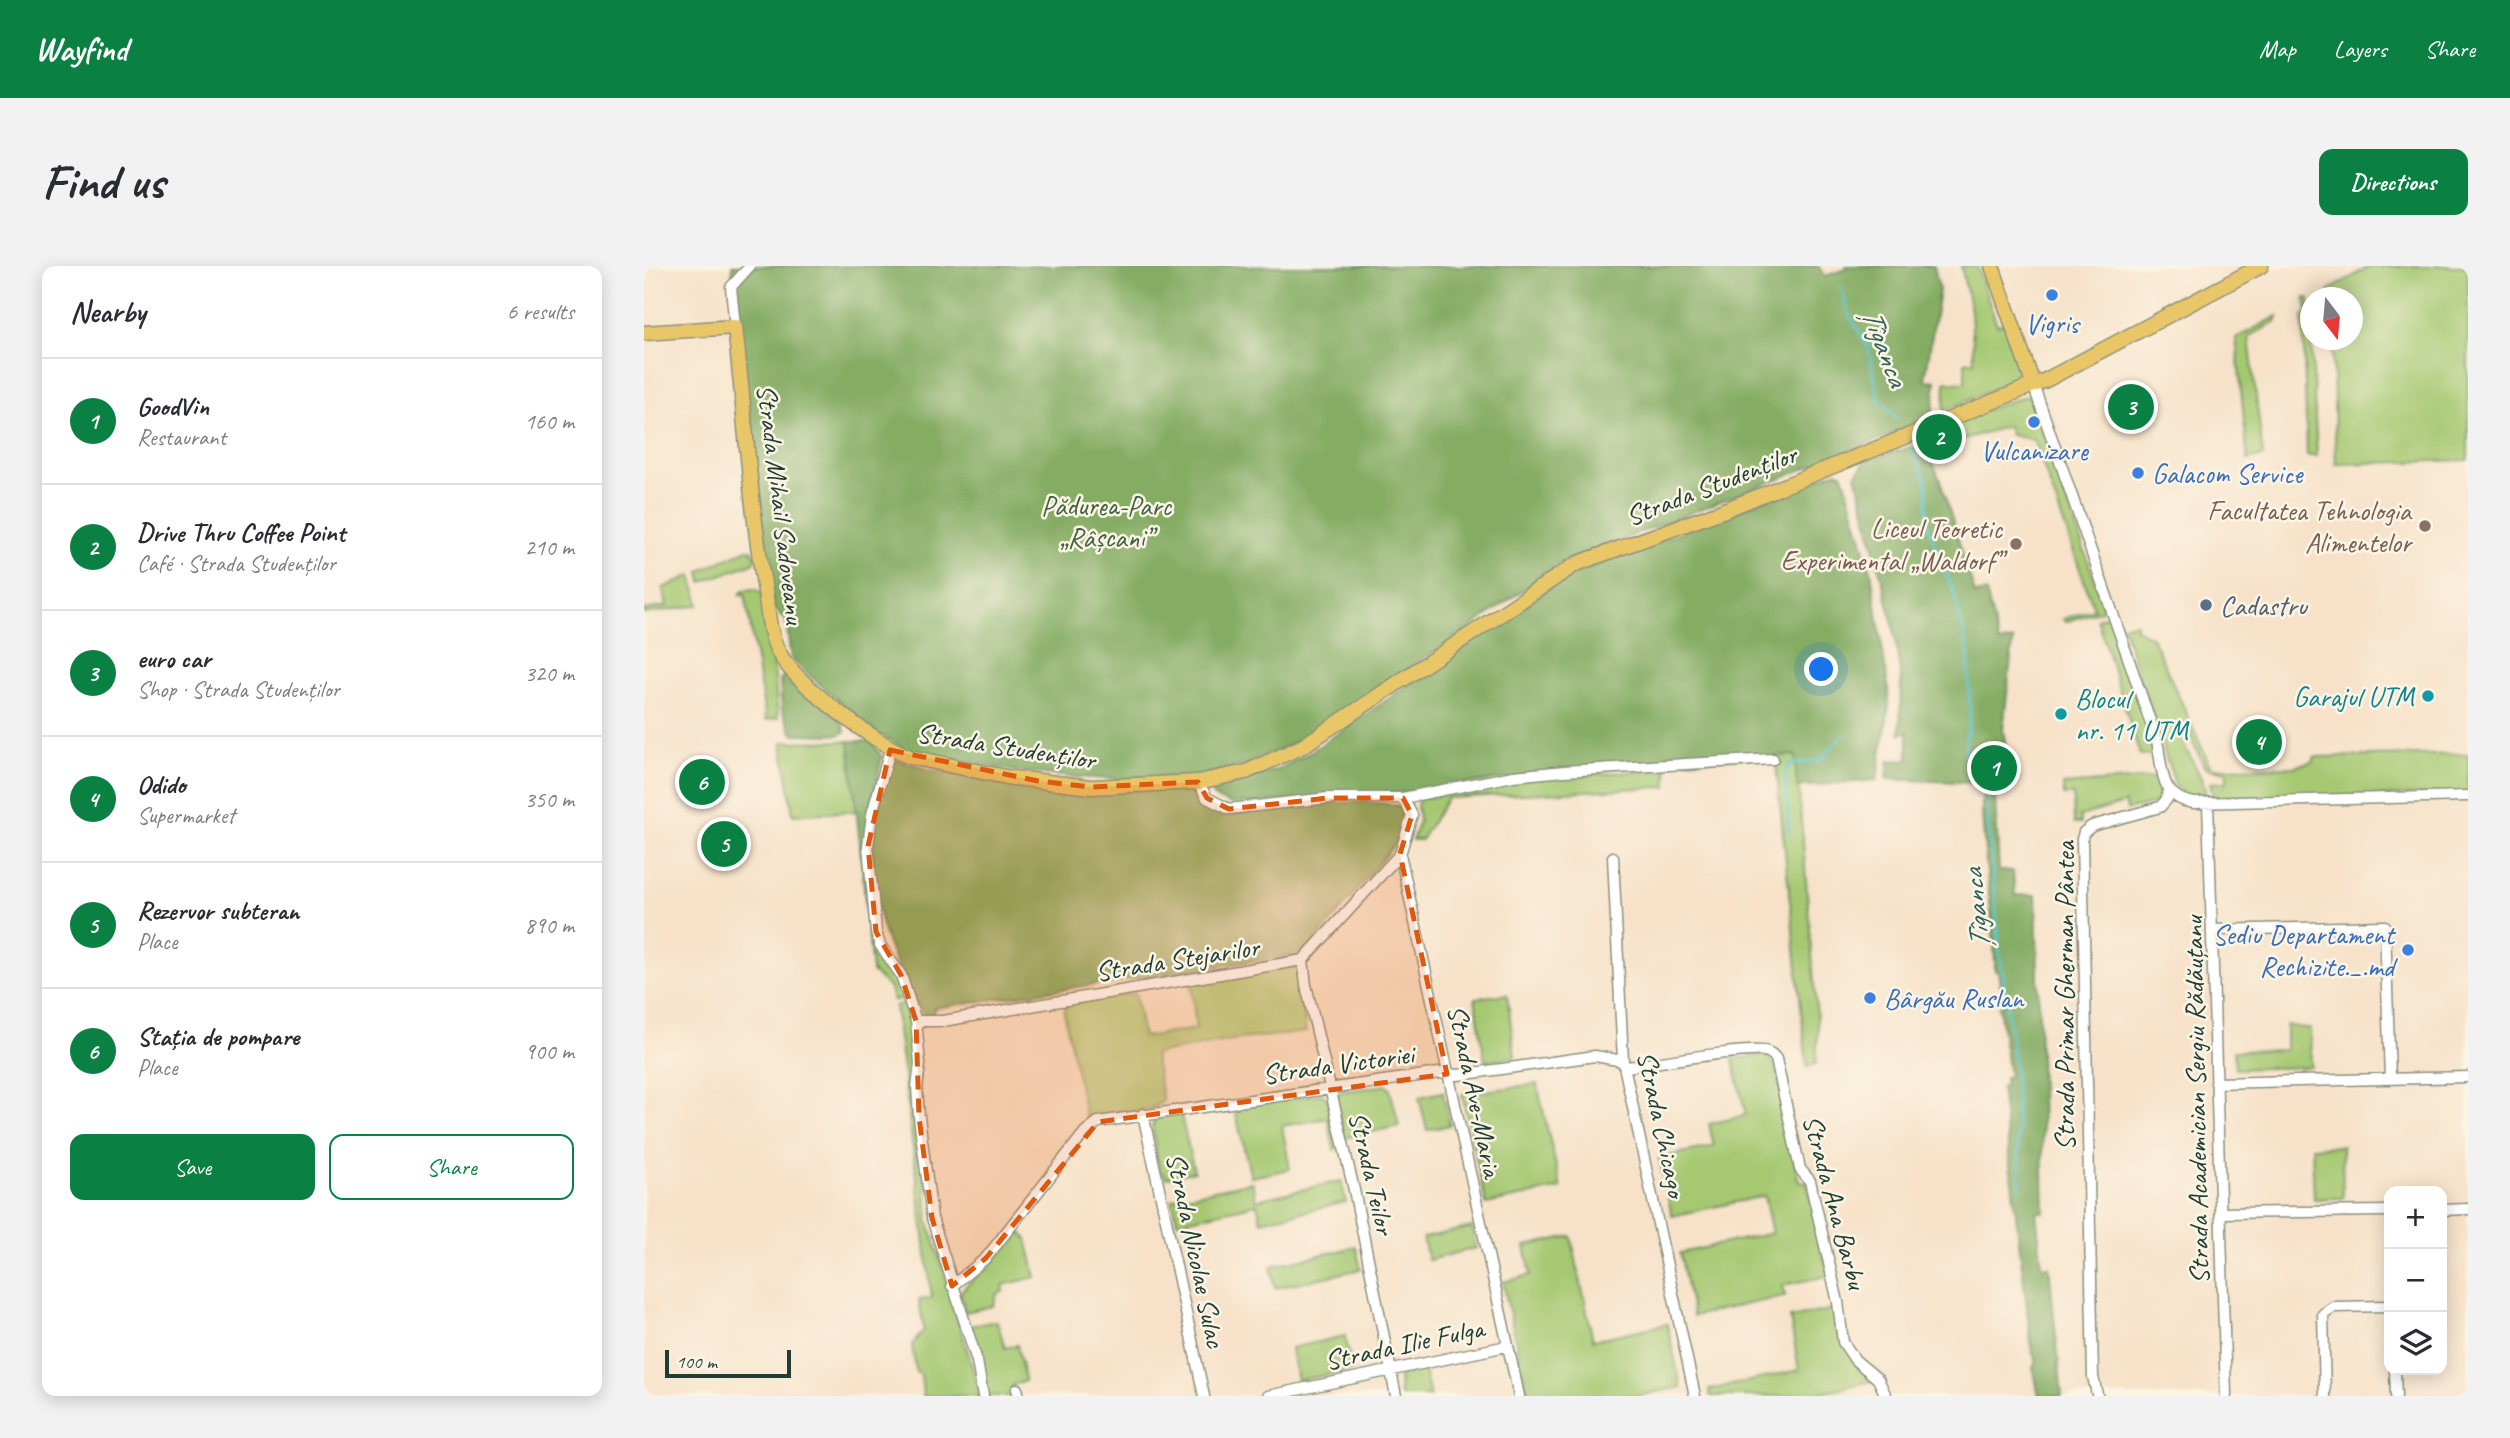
<!DOCTYPE html>
<meta charset="utf-8">
<style>
body{margin:0;font-family:Caveat,sans-serif;background:#f2f2f3;color:#2b2b33}
.controls{position:absolute;right:21px;bottom:21px;display:grid;overflow:hidden;border-radius:14px;box-shadow:0 4px 18px #0003}
.controls button{width:63px;height:63px;display:grid;place-items:center;padding:0;border:0;border-bottom:2px solid #e1e1e2;background:#fff;color:#2b2b33;font:35px sans-serif}
.compass{position:absolute;left:1656px;top:21px;width:63px;height:63px;border-radius:50%;background:#fff;box-shadow:0 4px 18px #0003;rotate:164deg}
.scale{position:absolute;left:21px;bottom:18px;width:126px;box-sizing:border-box;padding-left:7px;border:4px solid #1f3d34;border-top:0;font-size:19px;line-height:24px;white-space:nowrap;color:#1f3d34;-webkit-text-stroke:5px #fcf5e5;paint-order:stroke}
.you{position:absolute;left:1178px;top:404px;width:24px;height:24px;margin:-18px;border:5px solid #fff;border-radius:50%;background:#1a73e8;box-shadow:0 0 0 10px #1a73e833}
.badge{display:grid;place-items:center;width:46px;height:46px;border-radius:50%;background:#0b8043;color:#fff;font-size:23px;font-weight:700}
.pin{position:absolute;translate:-50% -50%;border:4px solid #fff;box-shadow:0 2px 7px #0006}
.list{margin:0;padding:0;list-style:none}
h2{display:flex;justify-content:space-between;align-items:center;height:91px;margin:0;padding:0 28px;font-size:30px}
h2 small{font-size:23px;font-weight:400;color:#7c7c81}
.list li{display:grid;grid-template-columns:46px 1fr auto;gap:21px;align-items:center;box-sizing:border-box;height:126px;padding:0 28px;border-top:2px solid #e1e1e2}
.list b{display:block;font-size:26px;white-space:nowrap}
.list p{margin:0;font-size:23px;white-space:nowrap;color:#7c7c81}
.list em{font-size:23px;font-style:normal;color:#7c7c81}
.actions{display:flex;gap:14px;padding:21px 28px}
.actions a{flex:1;padding:16px 0;border:2px solid #0b8043;border-radius:14px;text-align:center;font-size:24px;color:#0b8043}
.actions .main{background:#0b8043;color:#fff}
.icon{flex:none;width:38px;height:38px;fill:none;stroke:currentColor;stroke-width:2;stroke-linecap:round;stroke-linejoin:round}
.map{position:relative;flex:none;width:1824px;height:1130px;overflow:hidden;border-radius:14px}
header{display:flex;align-items:center;gap:42px;box-sizing:border-box;height:98px;padding:0 35px;background:#0b8043;color:#fff}
header strong{font-size:33px}
nav{display:flex;gap:38px;margin-inline-start:auto;font-size:24px}
.intro{display:flex;align-items:center;justify-content:space-between;box-sizing:border-box;height:168px;padding:0 42px}
h1{margin:0;font-size:49px}
.button{padding:18px 32px;border-radius:14px;background:#0b8043;color:#fff;font-size:24px;font-weight:700}
main{display:flex;gap:42px;padding:0 42px}
aside{flex:1;background:#fff;border-radius:14px;box-shadow:0 4px 18px #0003}
.map>svg:first-child{display:block}
.green{fill:#a5c871;stroke:#628252;stroke-width:2}
.forest{fill:#84ac63;stroke:#52744c;stroke-width:2}
.lines{fill:none;stroke-linecap:round;stroke-linejoin:round}
.stream{stroke:#57c4cf;stroke-width:2.5}
.minor-casing{stroke:#8b907e;stroke-width:13}
.major-casing{stroke:#8b907e;stroke-width:17}
.minor{stroke:#fff;stroke-width:10}
.major{stroke:#e9c769;stroke-width:14}
.marked{fill:#de580e;fill-opacity:0.2;stroke:#de580e;stroke-width:5;stroke-dasharray:14 9;stroke-linejoin:round}
.shop-dot{fill:#3f7fe0;stroke:#fcf5e5;stroke-width:2.5}
.education-dot{fill:#8d6e63;stroke:#fcf5e5;stroke-width:2.5}
.service-dot{fill:#5c6f8a;stroke:#fcf5e5;stroke-width:2.5}
.culture-dot{fill:#0f9aa8;stroke:#fcf5e5;stroke-width:2.5}
.labels{text-anchor:middle;dominant-baseline:central;stroke-width:5;stroke-linejoin:round;paint-order:stroke}
.shop-label{font-size:28px;fill:#366cbe;stroke:#fcf5e5}
.street-label{font-size:28px;fill:#1f3d34;stroke:#fcf5e5}
.park-label{font-size:28px;fill:#406043;stroke:#fcf5e5}
.education-label{font-size:28px;fill:#785e54;stroke:#fcf5e5;text-anchor:end}
.service-label{font-size:28px;fill:#4e5e75;stroke:#fcf5e5;text-anchor:start}
.culture-label{font-size:28px;fill:#0d838f;stroke:#fcf5e5;text-anchor:end}
.water-label{font-size:30px;font-style:italic;fill:#2d5f5b;stroke:#fcf5e5}
</style>
<header>
<strong>Wayfind</strong>
<nav><a>Map</a><a>Layers</a><a>Share</a></nav>
</header>
<div class="intro"><h1>Find us</h1><a class="button">Directions</a></div>
<main>
<aside>
<h2>Nearby<small>6 results</small></h2>
<ul class="list">
<li><span class="badge">1</span><div><b>GoodVin</b><p>Restaurant</p></div><em>160 m</em></li>
<li><span class="badge">2</span><div><b>Drive Thru Coffee Point</b><p>Café · Strada Studenților</p></div><em>210 m</em></li>
<li><span class="badge">3</span><div><b>euro car</b><p>Shop · Strada Studenților</p></div><em>320 m</em></li>
<li><span class="badge">4</span><div><b>Odido</b><p>Supermarket</p></div><em>350 m</em></li>
<li><span class="badge">5</span><div><b>Rezervor subteran</b><p>Place</p></div><em>890 m</em></li>
<li><span class="badge">6</span><div><b>Stația de pompare</b><p>Place</p></div><em>900 m</em></li>
</ul>
<div class="actions"><a class="main">Save</a><a>Share</a></div>
</aside>
<div class="map">
<svg width="1824" height="1130" viewBox="0 0 1824 1130">
<rect width="100%" height="100%" fill="#fcf5e5"/>
<filter id="ink" filterUnits="userSpaceOnUse"><feTurbulence type="fractalNoise" baseFrequency=".0143" numOctaves="2"/><feDisplacementMap in="SourceGraphic" scale="14" xChannelSelector="R" yChannelSelector="G"/><feConvolveMatrix kernelMatrix="1 2 1 2 8 2 1 2 1" color-interpolation-filters="sRGB"/></filter>
<filter id="wash" filterUnits="userSpaceOnUse"><feTurbulence type="fractalNoise" baseFrequency=".00686" numOctaves="4" result="noise"/><feDisplacementMap in="SourceGraphic" scale="28" xChannelSelector="R" yChannelSelector="G"/><feGaussianBlur stdDeviation="1.57" result="paint"/><feColorMatrix in="noise" values="0 0 0 0 0 0 0 0 0 0 0 0 0 0 0 0 0 1.4 0 .05"/><feComposite in="paint" operator="in"/></filter>
<g filter="url(#wash)">
<rect width="100%" height="100%" fill="#f7e2c9"/>
<path class="green" d="M1317,0h16l20,59 8,-2 16,54 -77,34 1,-29 20,1v-21l9,-1 -3,-50z
M1726,0h98v194l-132,4 -4,-124h20v-42l-22,-1v-7z
M1661,32h4l8,158h-10l-4,-140 4,-4z
M1634,50l-1,5 -28,16 14,119 -15,4 -12,-122z
M1381,130h5l2,5 72,206 -2,3 -37,12 -2,-3 31,-10 -60,-169 -23,-5 -3,-9 -58,17 9,-12 -4,-10z
M104,283l4,1 4,8 -3,5 -51,19 -2,-11z
M48,309l7,30 -55,9v-4l23,-4 -4,-18z
M112,323l6,4 11,59 5,66 -12,2 -21,-126 -5,1 4,-5z
M1465,349l47,135 -5,5h-11l-43,-136z
M1492,357v6l16,8 59,131 82,-1 21,-6v-4l154,-3v40l-254,5 -4,-16 17,-1v-10l-22,-4 -20,-43 -9,6c9,18 30,49 30,67 -13,0 -22,0 -30,-11l-54,-162z
M205,475l8,70 -64,4 -11,-73z
M1152,489l22,275 -2,34 -9,2 -31,-301v-9z
M1023,504v17l-220,11 -26,42h-9l7,-19 -2,-17 3,-5 114,-22z
M1511,512l9,12 -3,12 -34,8 -2,-7 -45,13 1,7h-7l-1,-28h-9l-1,-10z
M216,579h4c3,30 1,84 15,110 9,15 20,25 25,43l-11,3 -3,-13 -18,-16z
M649,701l6,4 7,61 -74,8 -78,14 9,47 -10,7 -66,15 -23,-111 3,-10 68,-9 8,44 53,-8 -5,-46z
M863,728l8,63 -30,4 -10,-63z
M262,737l10,41 12,176 53,176h-58l-2,-21 -5,-3 -4,-27 12,-15 -5,-30 13,-2 -37,-292z
M1642,759l24,4 1,38 -76,2 -1,-18 52,-1z
M1119,789l7,2 6,14 23,111h8l21,94 -45,9 2,11 -92,20 -13,-63 92,-20 -8,-37 -92,20 -13,-58 55,-12 -5,-22 37,-9 -13,-56z
M893,818l24,104 -75,16 -24,-110z
M742,819l4,4 9,37 -55,12 -8,-43 4,-3z
M799,826l7,33 -23,5 -8,-33z
M677,828l7,5 10,49 -4,2 -6,-32 -46,8 8,43 -39,8 -17,-71z
M536,845l14,60 -27,7 -8,-8 -7,-44 7,-11z
M1698,880l1,52 -29,1 -2,-52z
M697,915l5,21 -85,19 -4,-17 -80,18 -5,-23 80,-17 4,18z
M828,961l4,21 -48,12 -5,-22z
M377,966l6,7 9,38 -33,8 1,6 -7,3 -4,12 -28,6 -5,-20z
M927,970l22,104 74,-16 14,63 -44,9h-105l-7,-12 -22,-102 28,-7 -6,-29z
M712,981l5,22 -86,19 -4,-22z
M1190,1043l3,22 39,49 -70,16h-96l-1,-6 90,-20 -9,-52z
M353,1055l8,27 12,-3 8,36 -12,4 3,11h-28l-19,-70z
M701,1070l7,34 -55,11 -6,-33z
M779,1101l7,29h-30l-1,-19 5,-6z"/>
<path class="forest" d="M88,0h1086l7,10 21,-7v-3h88l5,24 -14,90 11,1 -4,38 -373,145 -92,66 -166,110 -55,25 -46,11 -85,3 -44,-2 -56,-6 -107,-20 -37,-22 -80,-70 -5,-39 -13,-12z
M1267,181l16,2 13,31 35,114 11,-2 13,51 14,-3 -10,90 5,28 10,21 -40,4 -91,-4 2,-18 19,-1v-28l-8,1 1,-54 -8,-55 -37,-150 10,-13z
M1192,205l6,2 3,8 26,90 17,116 1,18 -12,75 -80,7 -2,-32 -176,9 -219,29 -168,11 -17,-6 -3,-4 3,-7 62,-17 35,-19 254,-174z
M140,409h4l54,44 3,12 -6,4 -46,-1 -11,-24 -2,-30z
M205,475h22l11,16 -18,88h-4z
M249,492l39,12 109,18 141,2 13,4 10,14c21,10 48,4 70,2 40,-5 85,-13 125,-4l5,19 -7,15 -88,108 -14,7 -362,53 -1,9 -10,-3c-37,-59 -57,-118 -49,-188 2,-23 12,-46 19,-68z
M1340,525l11,6 4,74h14l2,24h21l8,317h-8l6,54h7l13,130h-23l-6,-29 4,-5 -5,-11 -31,-264 4,-1v-9l4,-1 -10,-70 5,-1 -6,-34h-3c2,-32 -19,-166 -11,-180z"/>
<g class="lines">
<path class="stream" d="M1197,21l8,28 19,32 11,53 18,18
M1268,183l15,34v41l26,66 15,61 2,64 -6,39 8,16 12,12
M1341,527l15,161 14,105 6,129
M1145,566l-4,-59 4,-9 30,-3 25,-27"/>
</g>
</g>
<g filter="url(#ink)">
<g class="lines">
<defs>
<path id="minor" d="M91,61l-4,-40 19,-21
M1389,118l124,357c6,26 1,57 37,62l274,-7
M246,484l-18,64 -4,32 8,86 4,13 21,30 15,46 4,43 -3,23 2,30 13,101 45,143 6,35
M554,516l9,16 22,11 99,-11h75l110,-22 51,-5 209,-12
M759,532l9,17 -12,39 119,542
M1564,537l18,593
M969,591l10,204 72,335
M1570,664l171,-4 5,153
M659,694l3,25 48,205 42,206
M272,755h27l360,-61 97,-106
M983,801c24,-3 125,-21 141,-15 5,2 5,3 8,7l24,110 10,12 28,121 5,40 12,18 23,19 8,17
M1572,817l252,-6
M499,848l61,282
M1798,944l26,-1
M1577,947l168,-2
M308,1020l34,-28 99,-126 13,-10 341,-49 19,2 137,-19 28,5
M1751,1104l1,26
M373,1123l2,7
M1453,1128l-4,-17 -11,-538 2,-7 8,-6 68,-19 7,-8 1,-11
M624,1130l239,-50
M1681,1130l-2,-82 10,-7 56,-1"/>
<path id="major" d="M1348,0l41,118
M0,67l91,-6c10,88 15,177 30,264 3,20 4,44 14,62 16,30 98,92 131,104l96,20 85,10 107,-5 48,-10 57,-26 273,-182 146,-53 324,-131 215,-114"/>
</defs>
<use href="#minor" class="minor-casing"/>
<use href="#major" class="major-casing"/>
<use href="#minor" class="minor"/>
<use href="#major" class="major"/>
</g>
</g>
<path class="marked" d="M246,484l148,31 53,6 107,-5 9,16 22,11 99,-11h75l9,17 -12,39 47,220 -349,48 -112,136 -34,28 -20,-68 -13,-101 -3,-96 -15,-46 -25,-43 -8,-86z"/>
<g class="shop-dot">
<circle cx="1408" cy="29" r="7"/>
<circle cx="1390" cy="156" r="7"/>
<circle cx="1494" cy="207" r="7"/>
<circle cx="1764" cy="684" r="7"/>
<circle cx="1226" cy="732" r="7"/>
</g>
<g class="education-dot">
<circle cx="1781" cy="260" r="7"/>
<circle cx="1372" cy="278" r="7"/>
</g>
<circle class="service-dot" cx="1562" cy="339" r="7"/>
<g class="culture-dot">
<circle cx="1784" cy="430" r="7"/>
<circle cx="1417" cy="448" r="7"/>
</g>
<g class="labels">
<g class="shop-label">
<text x="1408" y="57">Vigris</text>
<text x="1390" y="184">Vulcanizare</text>
<text x="1508" y="207" text-anchor="start">Galacom Service</text>
<text x="1750" y="668" text-anchor="end">Sediu Departament<tspan x="1750" dy="32">Rechizite._.md</tspan></text>
<text x="1240" y="732" text-anchor="start">Bârgău Ruslan</text>
</g>
<g class="street-label">
<text transform="translate(1067 219) rotate(-21)">Strada Studenților</text>
<text transform="translate(137 238) rotate(83)">Strada Mihail Sadoveanu</text>
<text transform="translate(362 480) rotate(9)">Strada Studenților</text>
<text transform="translate(533 693) rotate(-9)">Strada Stejarilor</text>
<text transform="translate(1420 730) rotate(-90)">Strada Primar Gherman Pântea</text>
<text transform="translate(694 798) rotate(-8)">Strada Victoriei</text>
<text transform="translate(831 825) rotate(78)">Strada Ave-Maria</text>
<text transform="translate(1552 834) rotate(-91)">Strada Academician Sergiu Rădăuțanu</text>
<text transform="translate(1018 858) rotate(78)">Strada Chicago</text>
<text transform="translate(728 907) rotate(77)">Strada Teilor</text>
<text transform="translate(1191 936) rotate(75)">Strada Ana Barbu</text>
<text transform="translate(552 984) rotate(78)">Strada Nicolae Sulac</text>
<text transform="translate(760 1078) rotate(-12)">Strada Ilie Fulga</text>
</g>
<g class="park-label">
<text x="462" y="239">Pădurea-Parc<tspan x="462" dy="32">„Râșcani”</tspan></text>
</g>
<g class="education-label">
<text x="1767" y="244">Facultatea Tehnologia<tspan x="1767" dy="32">Alimentelor</tspan></text>
<text x="1358" y="262">Liceul Teoretic<tspan x="1358" dy="32">Experimental „Waldorf”</tspan></text>
</g>
<g class="service-label">
<text x="1576" y="339">Cadastru</text>
</g>
<g class="culture-label">
<text x="1770" y="430">Garajul UTM</text>
<text x="1431" y="432" text-anchor="start">Blocul<tspan x="1431" dy="32">nr. 11 UTM</tspan></text>
</g>
<g class="water-label">
<text transform="translate(1241 81) rotate(69)">Țîganca</text>
<text transform="translate(1332 643) rotate(-96)">Țîganca</text>
</g>
</g>
</svg>
<div class="controls">
<button>+</button>
<button>−</button>
<button><svg class="icon" aria-label="layers" viewBox="0 0 24 24"><path d="M12 4l9 5-9 5-9-5zM3 14l9 5 9-5"/></svg></button>
</div>
<svg class="compass" viewBox="-18 -18 36 36"><path d="M0-13l5 13h-10z" fill="#e53935"/><path d="M0 13l5-13h-10z" fill="#7c7c81"/></svg>
<div class="scale">100 m</div>
<div class="you"></div>
<div class="pin badge" style="left:1350px;top:502px">1</div>
<div class="pin badge" style="left:1295px;top:171px">2</div>
<div class="pin badge" style="left:1487px;top:141px">3</div>
<div class="pin badge" style="left:1615px;top:476px">4</div>
<div class="pin badge" style="left:80px;top:578px">5</div>
<div class="pin badge" style="left:58px;top:516px">6</div>
</div>
</main>
